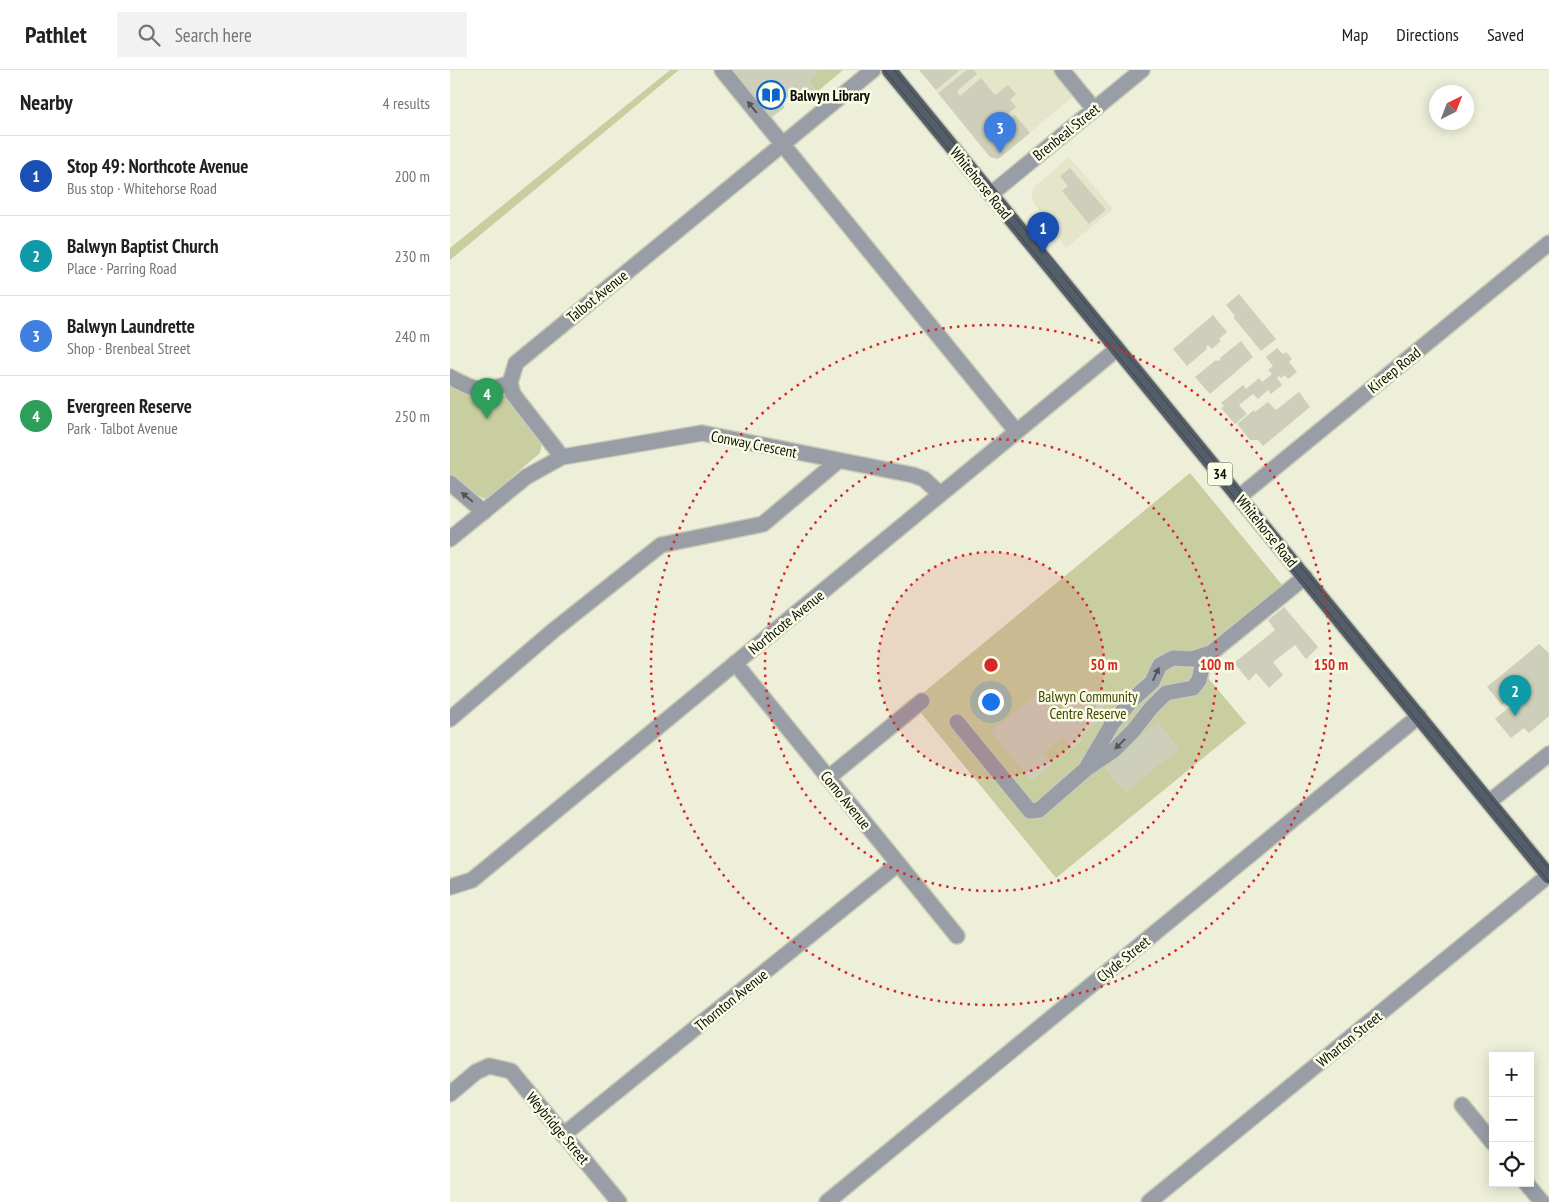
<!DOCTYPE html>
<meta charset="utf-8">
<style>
body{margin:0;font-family:"PT Sans Narrow",sans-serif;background:#f2f2f2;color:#202124}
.controls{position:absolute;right:15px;bottom:15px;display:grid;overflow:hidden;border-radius:0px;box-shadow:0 2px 12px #0003}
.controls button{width:45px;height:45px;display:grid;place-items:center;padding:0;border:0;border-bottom:1px solid #e0e0e0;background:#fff;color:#202124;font:25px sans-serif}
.compass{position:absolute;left:979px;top:15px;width:45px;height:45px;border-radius:50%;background:#fff;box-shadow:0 2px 12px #0003;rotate:42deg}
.you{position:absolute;left:540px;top:631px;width:18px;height:18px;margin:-12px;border:4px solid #fff;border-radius:50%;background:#1a73e8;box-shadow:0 0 0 8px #1a73e833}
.badge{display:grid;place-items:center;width:32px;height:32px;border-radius:50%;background:#0d63cd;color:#fff;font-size:16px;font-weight:700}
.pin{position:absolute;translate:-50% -41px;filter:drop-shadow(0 1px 2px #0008)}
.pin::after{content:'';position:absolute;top:26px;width:18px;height:15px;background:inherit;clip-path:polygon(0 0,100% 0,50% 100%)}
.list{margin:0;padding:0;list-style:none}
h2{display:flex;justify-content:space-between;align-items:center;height:65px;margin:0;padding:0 20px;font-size:21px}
h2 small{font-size:16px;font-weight:400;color:#757577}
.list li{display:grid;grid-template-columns:32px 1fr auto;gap:15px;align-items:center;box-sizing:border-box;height:80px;padding:0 20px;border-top:1px solid #e0e0e0}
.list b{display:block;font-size:19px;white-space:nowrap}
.list p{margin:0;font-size:16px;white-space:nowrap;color:#757577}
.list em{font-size:16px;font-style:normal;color:#757577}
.icon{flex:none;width:28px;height:28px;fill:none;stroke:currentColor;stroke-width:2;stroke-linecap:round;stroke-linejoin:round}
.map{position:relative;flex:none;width:1099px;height:1132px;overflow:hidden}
header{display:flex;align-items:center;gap:30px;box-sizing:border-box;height:70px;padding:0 25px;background:#fff;border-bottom:1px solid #e0e0e0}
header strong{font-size:24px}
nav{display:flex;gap:28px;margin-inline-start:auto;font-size:18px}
.search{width:350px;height:45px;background:#f2f2f2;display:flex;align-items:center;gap:12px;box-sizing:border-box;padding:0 18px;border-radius:0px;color:#757577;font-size:19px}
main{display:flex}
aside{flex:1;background:#fff}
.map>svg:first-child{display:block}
.built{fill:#e3e6c9}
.green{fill:#c9cea0}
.building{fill:#cdcfba}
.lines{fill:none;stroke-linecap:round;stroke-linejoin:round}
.minor-casing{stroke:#c9cbb7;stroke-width:18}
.major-casing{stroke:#c9cbb7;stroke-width:18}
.minor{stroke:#999ea6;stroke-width:15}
.major{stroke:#545e6b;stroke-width:15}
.tram{stroke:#44453b;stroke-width:1}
.oneway{fill:#525656}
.ring{fill:none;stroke:#d62828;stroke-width:2.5;stroke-dasharray:2.5 5}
.labels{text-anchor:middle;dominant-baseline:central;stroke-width:5;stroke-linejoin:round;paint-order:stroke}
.shield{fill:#fafde6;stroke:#535549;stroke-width:1}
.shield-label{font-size:14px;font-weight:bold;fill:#0c0d06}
.poi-label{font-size:15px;font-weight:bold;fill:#0c0d06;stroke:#fafde6;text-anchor:start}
.street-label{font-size:15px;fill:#0c0d06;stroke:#fafde6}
.park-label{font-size:15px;fill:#434602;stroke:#fafde6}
.centre{fill:#d62828;stroke:#fafde6;stroke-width:2.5}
.ring-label{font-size:15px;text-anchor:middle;font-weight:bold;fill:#d62828;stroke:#fafde6;stroke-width:5;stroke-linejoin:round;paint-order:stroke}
</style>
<header>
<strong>Pathlet</strong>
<div class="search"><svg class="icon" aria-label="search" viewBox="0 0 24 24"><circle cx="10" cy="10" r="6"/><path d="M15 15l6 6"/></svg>Search here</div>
<nav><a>Map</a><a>Directions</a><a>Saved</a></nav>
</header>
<main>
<aside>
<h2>Nearby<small>4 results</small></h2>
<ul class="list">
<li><span class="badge" style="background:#1a4fb4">1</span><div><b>Stop 49: Northcote Avenue</b><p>Bus stop · Whitehorse Road</p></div><em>200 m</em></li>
<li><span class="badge" style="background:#0f9aa8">2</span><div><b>Balwyn Baptist Church</b><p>Place · Parring Road</p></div><em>230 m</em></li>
<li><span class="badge" style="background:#3f7fe0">3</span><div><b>Balwyn Laundrette</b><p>Shop · Brenbeal Street</p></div><em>240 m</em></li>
<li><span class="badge" style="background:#2e9e5b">4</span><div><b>Evergreen Reserve</b><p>Park · Talbot Avenue</p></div><em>250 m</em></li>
</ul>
</aside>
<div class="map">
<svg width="1099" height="1132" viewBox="0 0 1099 1132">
<rect width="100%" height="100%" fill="#edefd9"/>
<path class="built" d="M469,0h147l16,19 -84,70 -8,-2z
M619,87l44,52 -47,39 -34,-48 1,-12z"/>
<path class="green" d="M220,0h9l-229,190v-12z
M367,0h26l-26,22 -9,-11 9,-8z
M0,314l26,13 28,-2 38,47 -2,11 -54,46 -12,-5 -24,-16z
M740,403l102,124 -90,74 44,52 -190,155 -144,-176z"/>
<path class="building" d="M281,0h86v3l-9,8 8,10 -10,9 -9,-10 -16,13 4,4 -14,11z
M469,0h41l-24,20z
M517,0h7l3,4 -20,17 3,5 21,-18 14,17 13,-10 8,9 -6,6 6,7 -26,21 4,4 21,-17 15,18 -32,26 -8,-2 -52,-64z
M620,98l36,42 -17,14 -27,-33 6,-5 -8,-10z
M789,224l37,45 -15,12 -28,-34 2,-1 -9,-11z
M763,245l14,17 -8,7 2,2 -9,8 -4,-4 -2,2 1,2 -20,17 -14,-17z
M791,271l12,16 -43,37 -15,-17 21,-17 2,1 2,-1v-2z
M827,278l6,6 3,-2 6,7 -3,3 8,10 -9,7 -3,-4 -4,3 -2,-2 -2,2 5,7 -11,9 -3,-4 -10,9 -5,-5 -14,11 8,9 -12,10 -14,-16 3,-2 -3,-3 22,-18 3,4 13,-11 3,4 10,-8 -4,-4 5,-4 -7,-9z
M849,322l11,15 -47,39 -5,-6h-8l-13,-16 17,-14 1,2 13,-10 8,8z
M834,537l34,40 -12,12 -11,-14 -22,17 10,13 -14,13 -13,-15 -7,8 -15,-18 41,-33 -7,-10z
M1089,574l10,9v63l-20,17 -5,-5 -13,10 -16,-19 23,-19 -4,-5 -12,10 -15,-18z
M638,617l21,26 -29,23 3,4 -11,9 -9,-12 -21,16 10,11 -21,17 -40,-50 52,-41 16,20z
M708,652l21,27 -54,44 -22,-27z"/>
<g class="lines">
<defs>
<path id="minor" d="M272,0l294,361
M612,0l32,39
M541,124l151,-124
M0,307c27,14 30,17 60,6
M112,387l140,-24 211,42 11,4 16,15
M0,413l34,29
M789,427l310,-254
M0,469l76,-62 36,-20 -49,-63 -3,-11 6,-20 357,-293
M285,593l222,273
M0,649l104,-89 107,-85 102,-21 75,-63
M507,652l73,89 9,-1 47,-41 28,-19 19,-19 18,-23 15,-15 27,-5 6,-8 3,-13 9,-14 94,-76
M638,695l24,-41 19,-23 21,-19 8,-17 13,-7 19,1 19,-6
M378,708l94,-77
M1039,732l60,-48
M0,817l22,-7 645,-531
M0,1024l26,-22 13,-6 22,5 108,131
M1012,1035l31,38
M113,1065l335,-271
M1076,1113l16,19
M377,1132l592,-486
M699,1132l400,-327"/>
<path id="major" d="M439,0l660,806"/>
</defs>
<use href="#minor" class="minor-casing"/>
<use href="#major" class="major-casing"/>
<use href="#minor" class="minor"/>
<use href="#major" class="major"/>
<path class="tram" d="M434,0l665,812
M444,0l146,178
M612,205l487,594"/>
</g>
<defs><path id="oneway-solid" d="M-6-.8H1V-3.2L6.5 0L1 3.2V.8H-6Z" transform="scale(1.25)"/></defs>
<g class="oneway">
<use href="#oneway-solid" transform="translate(302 37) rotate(-129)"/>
<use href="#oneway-solid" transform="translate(17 427) rotate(-141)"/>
<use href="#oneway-solid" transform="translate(706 604) rotate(-65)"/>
<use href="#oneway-solid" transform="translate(670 674) rotate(135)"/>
</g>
<circle cx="541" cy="595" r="113" fill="#d62828" fill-opacity=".12"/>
<g class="ring">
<circle cx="541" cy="595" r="113"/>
<circle cx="541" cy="595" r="226"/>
<circle cx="541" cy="595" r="340"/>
</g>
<defs>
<symbol id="library-ring" viewBox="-11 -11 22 22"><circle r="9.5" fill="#fafde6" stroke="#0d63cd" stroke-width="1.5"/><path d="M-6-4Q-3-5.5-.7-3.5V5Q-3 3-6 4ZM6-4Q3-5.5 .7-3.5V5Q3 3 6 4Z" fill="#0d63cd"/></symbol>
</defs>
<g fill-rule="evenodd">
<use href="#library-ring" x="305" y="9" width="32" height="32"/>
</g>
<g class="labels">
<rect class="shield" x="757.5" y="392.5" width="25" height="23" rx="4"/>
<g class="shield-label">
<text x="770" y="404">34</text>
</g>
<g class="poi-label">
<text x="340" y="25">Balwyn Library</text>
</g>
<g class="street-label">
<text transform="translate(616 62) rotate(-39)">Brenbeal Street</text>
<text transform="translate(531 113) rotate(51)">Whitehorse Road</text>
<text transform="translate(147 226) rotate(-39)">Talbot Avenue</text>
<text transform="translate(944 300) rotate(-39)">Kireep Road</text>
<text transform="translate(304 374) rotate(11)">Conway Crescent</text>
<text transform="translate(817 461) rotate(51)">Whitehorse Road</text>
<text transform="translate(336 552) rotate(-39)">Northcote Avenue</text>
<text transform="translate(396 730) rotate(51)">Como Avenue</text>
<text transform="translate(673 889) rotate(-39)">Clyde Street</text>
<text transform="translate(281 930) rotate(-39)">Thornton Avenue</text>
<text transform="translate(899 969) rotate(-39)">Wharton Street</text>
<text transform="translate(108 1058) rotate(50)">Weybridge Street</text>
</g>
<g class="park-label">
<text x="638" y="626">Balwyn Community<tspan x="638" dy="17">Centre Reserve</tspan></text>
</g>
</g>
<circle cx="541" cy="595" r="8" class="centre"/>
<g class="ring-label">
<text x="654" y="600">50 m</text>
<text x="767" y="600">100 m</text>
<text x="881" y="600">150 m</text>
</g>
</svg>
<div class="controls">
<button>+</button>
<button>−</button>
<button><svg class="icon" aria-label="locate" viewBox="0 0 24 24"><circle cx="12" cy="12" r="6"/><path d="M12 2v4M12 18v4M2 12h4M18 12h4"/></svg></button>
</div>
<svg class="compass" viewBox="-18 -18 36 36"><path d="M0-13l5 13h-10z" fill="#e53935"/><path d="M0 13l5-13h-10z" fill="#757577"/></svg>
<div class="you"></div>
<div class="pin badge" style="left:593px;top:183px;background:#1a4fb4">1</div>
<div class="pin badge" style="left:1065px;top:646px;background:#0f9aa8">2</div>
<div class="pin badge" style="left:550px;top:83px;background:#3f7fe0">3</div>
<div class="pin badge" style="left:37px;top:349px;background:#2e9e5b">4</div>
</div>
</main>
